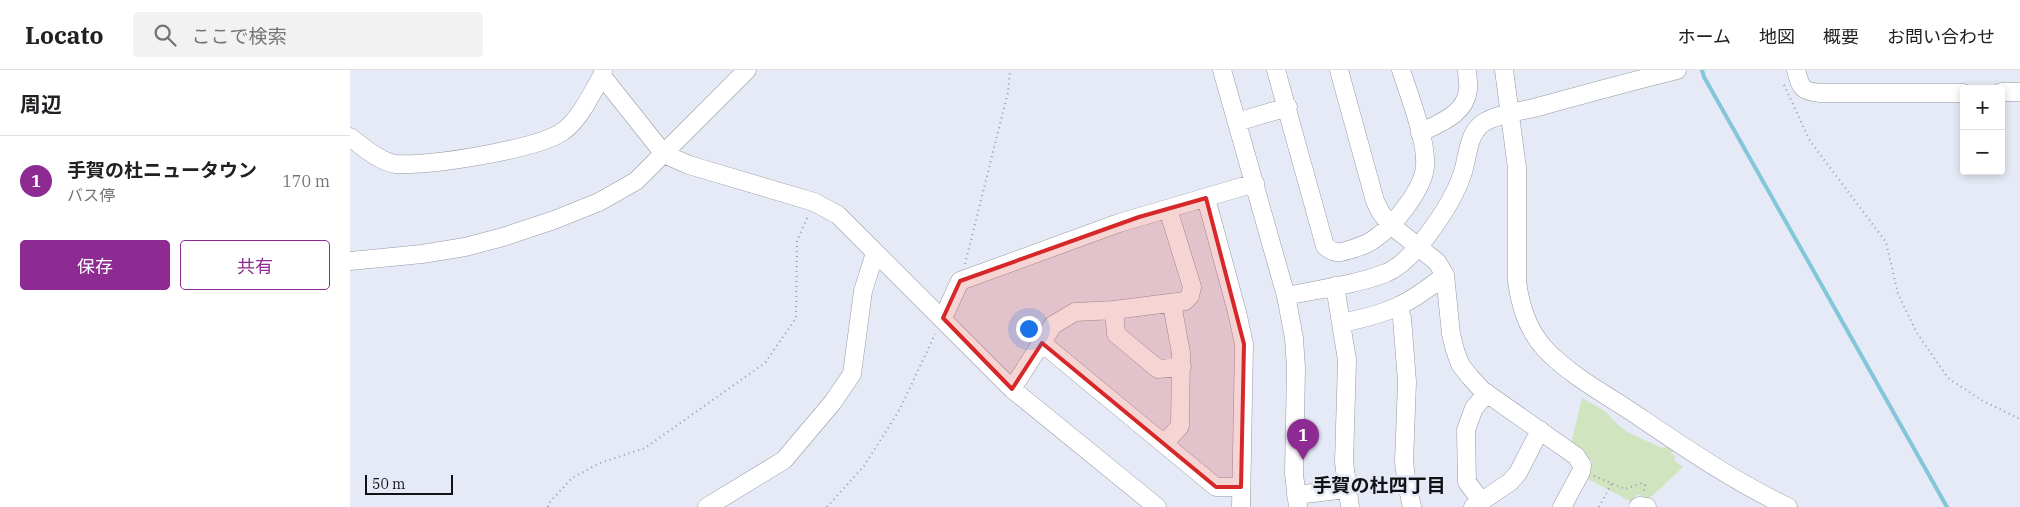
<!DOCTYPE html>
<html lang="ja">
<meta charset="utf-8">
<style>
body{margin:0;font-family:"IBM Plex Serif","Noto Sans JP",serif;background:#f2f2f2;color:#202124}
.controls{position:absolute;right:15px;top:15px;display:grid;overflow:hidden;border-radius:5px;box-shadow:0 2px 8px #0003}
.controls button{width:45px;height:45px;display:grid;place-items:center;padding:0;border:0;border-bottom:1px solid #e0e0e0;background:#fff;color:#202124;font:25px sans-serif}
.scale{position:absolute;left:15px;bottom:12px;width:88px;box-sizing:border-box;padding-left:5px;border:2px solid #111216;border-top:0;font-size:14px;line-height:18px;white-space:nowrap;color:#111216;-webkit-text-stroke:4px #e5eaf6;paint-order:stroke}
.you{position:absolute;left:678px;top:258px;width:18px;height:18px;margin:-12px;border:4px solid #fff;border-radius:50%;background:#1a73e8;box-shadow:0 0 0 8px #1a73e833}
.badge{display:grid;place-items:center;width:32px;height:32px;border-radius:50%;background:#8d2b93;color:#fff;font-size:16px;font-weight:700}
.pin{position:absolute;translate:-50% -41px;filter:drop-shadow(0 1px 2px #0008)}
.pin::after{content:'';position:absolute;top:26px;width:18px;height:15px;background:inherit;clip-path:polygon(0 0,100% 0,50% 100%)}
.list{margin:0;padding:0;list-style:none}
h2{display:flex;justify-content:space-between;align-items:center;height:65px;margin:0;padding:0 20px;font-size:21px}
h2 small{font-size:16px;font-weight:400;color:#757577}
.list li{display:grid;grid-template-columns:32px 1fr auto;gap:15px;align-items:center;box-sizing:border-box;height:90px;padding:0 20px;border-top:1px solid #e0e0e0}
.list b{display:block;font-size:19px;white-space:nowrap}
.list p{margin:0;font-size:16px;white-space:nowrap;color:#757577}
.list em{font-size:16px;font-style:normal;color:#757577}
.actions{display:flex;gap:10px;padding:15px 20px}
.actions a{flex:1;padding:11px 0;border:1px solid #8d2b93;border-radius:5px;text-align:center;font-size:18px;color:#8d2b93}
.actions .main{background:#8d2b93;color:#fff}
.icon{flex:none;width:28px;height:28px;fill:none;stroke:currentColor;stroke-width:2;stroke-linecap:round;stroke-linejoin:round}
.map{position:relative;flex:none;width:1670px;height:437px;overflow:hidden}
header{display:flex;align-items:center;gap:30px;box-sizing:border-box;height:70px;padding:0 25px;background:#fff;border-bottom:1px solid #e0e0e0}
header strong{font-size:24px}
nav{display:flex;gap:28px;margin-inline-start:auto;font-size:18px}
.search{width:350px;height:45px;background:#f2f2f2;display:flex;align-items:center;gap:12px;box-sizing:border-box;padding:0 18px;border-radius:5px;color:#757577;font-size:19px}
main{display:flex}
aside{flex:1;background:#fff}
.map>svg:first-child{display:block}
.green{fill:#d0e4c0}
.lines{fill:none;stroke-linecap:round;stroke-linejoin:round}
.stream{stroke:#82c6d7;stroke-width:4}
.minor-casing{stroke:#9499a4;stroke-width:19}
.path{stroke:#9699a2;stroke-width:2;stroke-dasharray:1 4;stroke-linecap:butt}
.minor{stroke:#fff;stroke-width:18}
.marked{fill:#d62828;fill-opacity:0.2;stroke:#d62828;stroke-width:4;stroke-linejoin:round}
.labels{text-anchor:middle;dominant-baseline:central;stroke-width:5;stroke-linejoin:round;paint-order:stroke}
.neighbourhood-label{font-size:19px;font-weight:bold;fill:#111216;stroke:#e5eaf6}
</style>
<header>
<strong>Locato</strong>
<div class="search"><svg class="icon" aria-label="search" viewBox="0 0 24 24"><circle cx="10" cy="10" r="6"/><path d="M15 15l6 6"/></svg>ここで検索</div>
<nav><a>ホーム</a><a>地図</a><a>概要</a><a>お問い合わせ</a></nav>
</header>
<main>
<aside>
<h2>周辺<small></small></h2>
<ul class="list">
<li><span class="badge">1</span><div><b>手賀の杜ニュータウン</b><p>バス停</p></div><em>170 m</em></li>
</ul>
<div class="actions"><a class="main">保存</a><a>共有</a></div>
</aside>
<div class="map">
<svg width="1670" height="437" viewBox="0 0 1670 437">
<rect width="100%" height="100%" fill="#e5eaf6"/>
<path class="green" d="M1232,328l23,13 13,14 11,8 33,15 4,-1 3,-5 7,4 -5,8 5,2 -2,4 9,7 -34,32 -12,-5 -5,8 -48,-25 9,-15 -22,-18z"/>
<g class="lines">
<path class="stream" d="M1352,0l2,7 243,430"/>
<defs>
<path id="minor" d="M872,0l64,226 8,42 2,30 -2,106 4,33
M926,0l49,176c9,8 14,7 24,4 10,-3 20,-6 28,-13 18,-13 47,-49 48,-71 2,-25 -16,-71 -24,-96
M989,0l36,131 6,12 10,12 46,37 8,13 6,59 4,16 5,14 10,13 12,13 94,66 6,9 -1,7 -19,35
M1154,0l13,98v113c3,25 11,50 29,69 23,24 55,42 83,60 52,35 102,70 159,97
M1446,0c5,18 5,21 24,23h144
M252,6l62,78 25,11 125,37 24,13 174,174 145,118
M1651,22h19
M887,52l51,-15
M1070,63c19,-10 45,-18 48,-43 1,-6 -1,-14 -1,-20
M0,67c13,10 30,25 46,27 31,3 141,-15 166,-32 18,-12 29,-38 40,-56l1,-6
M856,128l31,114 7,32 -3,163
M0,191l72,-7 43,-7 38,-10 51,-17 45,-18 37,-21 111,-111
M985,216l12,74 -3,102 6,45
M936,226c33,-7 69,-11 100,-23 29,-12 66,-69 76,-98 6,-16 5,-41 21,-52 12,-8 36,-12 51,-15 47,-13 95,-26 143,-38
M1048,238l4,10 5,64 -3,80 3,23 5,22
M764,240l2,24 42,35 24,-2
M593,248l17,-37 159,-58 136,-40
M992,253c48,-10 66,-18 103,-48
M692,273l174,144h25
M662,319l41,-64 22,-13 39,-2 71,-9 5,-5 2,-9 -24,-78
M814,374l16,-18 1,-73 -9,-49
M946,425l51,-6
M1131,431l-14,-19 -1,-52 8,-22 13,-15
M357,437l77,-47 49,-58 19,-28 11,-83 12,-38
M1123,437l37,-25 8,-9 22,-43
M1288,437l1,-1 8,1"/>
</defs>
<use href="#minor" class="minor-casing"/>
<path class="path" d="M1434,15l26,56 76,101 12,52 19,39 31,45 35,23 37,18
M615,194l43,-172 2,-22
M1244,406l31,13 17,-6 3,2 -1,6
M198,437l1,-4 23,-25 28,-15 45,-15 120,-85 31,-45 1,-77 11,-25
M477,437l37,-41 36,-57 35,-75
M1249,437l13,-24"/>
<use href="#minor" class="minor"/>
</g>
<path class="marked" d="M856,128l38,146 -3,143h-25l-174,-144 -30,46 -69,-71 17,-37 179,-64z"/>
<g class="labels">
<g class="neighbourhood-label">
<text x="1029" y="415">手賀の杜四丁目</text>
</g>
</g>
</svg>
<div class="controls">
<button>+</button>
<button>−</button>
</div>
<div class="scale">50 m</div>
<div class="you"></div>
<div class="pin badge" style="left:953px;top:390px">1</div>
</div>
</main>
